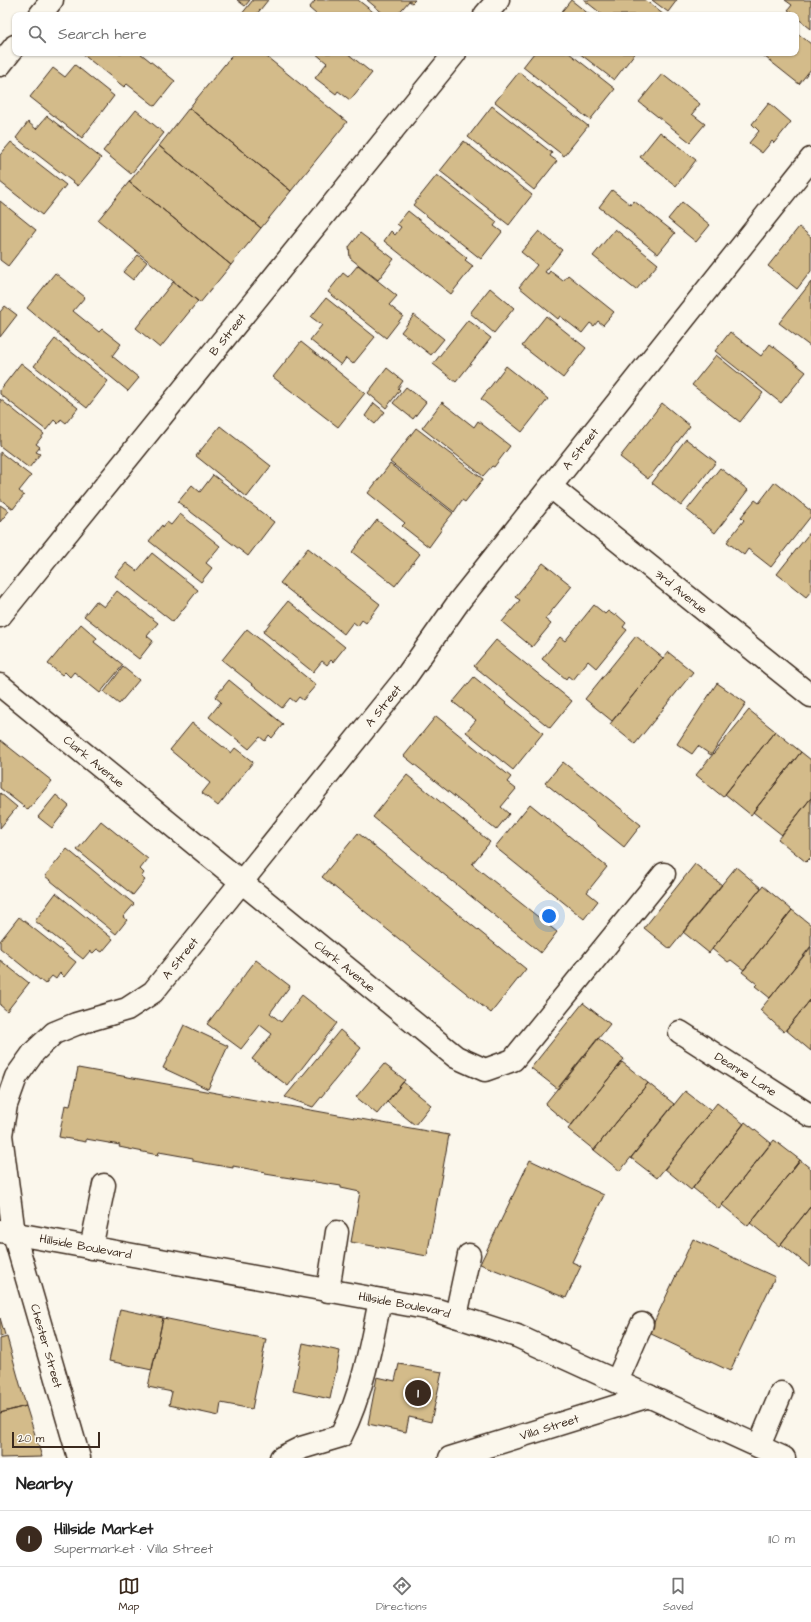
<!DOCTYPE html>
<meta charset="utf-8">
<style>
body{margin:0;font-family:"Architects Daughter",sans-serif;background:#f6f6f6;color:#222}
.scale{position:absolute;left:12px;bottom:10px;width:88px;box-sizing:border-box;padding-left:4px;border:2px solid #3b2a1e;border-top:0;font-size:11px;line-height:14px;white-space:nowrap;color:#3b2a1e;-webkit-text-stroke:3px #fbf7ec;paint-order:stroke}
.you{position:absolute;left:549px;top:916px;width:14px;height:14px;margin:-10px;border:3px solid #fff;border-radius:50%;background:#1a73e8;box-shadow:0 0 0 6px #1a73e833}
.badge{display:grid;place-items:center;width:26px;height:26px;border-radius:50%;background:#3b2a1e;color:#fff;font-size:13px;font-weight:700}
.pin{position:absolute;translate:-50% -50%;border:2px solid #fff;box-shadow:0 1px 4px #0006}
.list{margin:0;padding:0;list-style:none}
h2{display:flex;justify-content:space-between;align-items:center;height:52px;margin:0;padding:0 16px;font-size:17px}
h2 small{font-size:13px;font-weight:400;color:#767676}
.list li{display:grid;grid-template-columns:26px 1fr auto;gap:12px;align-items:center;box-sizing:border-box;height:56px;padding:0 16px;border-top:1px solid #e0e0e0}
.list b{display:block;font-size:15px;white-space:nowrap}
.list p{margin:0;font-size:13px;white-space:nowrap;color:#767676}
.list em{font-size:13px;font-style:normal;color:#767676}
.icon{flex:none;width:22px;height:22px;fill:none;stroke:currentColor;stroke-width:2;stroke-linecap:round;stroke-linejoin:round}
.map{position:relative;flex:none;width:811px;height:1458px;overflow:hidden}
.search{position:absolute;background:#fff;box-shadow:0 1px 3px #0004;left:12px;right:12px;top:12px;height:44px;display:flex;align-items:center;gap:10px;box-sizing:border-box;padding:0 14px;border-radius:8px;color:#767676;font-size:15px}
.sheet{height:108px;background:#fff}
nav{display:flex;justify-content:space-around;align-items:center;box-sizing:border-box;height:56px;border-top:1px solid #e0e0e0;background:#fff;font-size:11px;color:#767676}
nav a{display:grid;justify-items:center;gap:2px}
nav .on{color:#3b2a1e}
.map>svg:first-child{display:block}
.building{fill:#d3bb8a;stroke:#3b2a1e}
.lines{fill:none;stroke-linecap:round;stroke-linejoin:round}
.minor-casing{stroke:#3b2a1e;stroke-width:25}
.major-casing{stroke:#3b2a1e;stroke-width:25}
.minor{stroke:#fbf7ec;stroke-width:22}
.major{stroke:#fbf7ec;stroke-width:22}
.labels{text-anchor:middle;dominant-baseline:central;stroke-width:3;stroke-linejoin:round;paint-order:stroke}
.street-label{font-size:12px;fill:#3b2a1e;stroke:#fbf7ec}
</style>
<div class="map">
<svg width="811" height="1458" viewBox="0 0 811 1458">
<rect width="100%" height="100%" fill="#fbf7ec"/>
<filter id="ink" filterUnits="userSpaceOnUse"><feTurbulence type="fractalNoise" baseFrequency=".025" numOctaves="2"/><feDisplacementMap in="SourceGraphic" scale="8" xChannelSelector="R" yChannelSelector="G"/><feConvolveMatrix kernelMatrix="1 2 1 2 8 2 1 2 1" color-interpolation-filters="sRGB"/></filter>
<g filter="url(#ink)">
<path class="building" d="M237,0h13l-5,6z
M253,0h15l-12,15h-15z
M313,0h45l19,15h-60l-8,-7 6,-7z
M367,0h48l-3,3 -3,-2 -12,14h-12z
M571,0l19,15h-31z
M584,0h61l19,15h-61z
M652,0h25l-9,12z
M785,0h26v29l-15,-12v-2l-8,-5 4,-5z
M796,32l15,12v25l-12,15 -39,-31h36z
M81,53h59l35,28 -20,25 -28,-22 -3,3z
M234,53h28l85,69 -56,69 -102,-83z
M315,53h32l25,20 -22,27 -12,-9 -2,3 -21,-16 12,-15z
M534,53h35l46,36 -25,31 -67,-53z
M579,53h56l-21,27z
M75,65l39,31 -32,42 -52,-41 23,-29 12,9z
M519,72l69,54 -24,30 -69,-54z
M662,74l38,30 -8,10 13,10 -15,18 -51,-40z
M769,103l22,19 -17,21 -2,-2 -10,12 -13,-10 10,-12 -7,-7z
M492,106l60,47 -2,3 7,5 -23,29 -66,-53z
M189,108l102,83 -30,37 -102,-82z
M136,110l28,23 -33,41 -28,-23z
M47,116l54,42 -23,28 -62,-48 12,-16 8,7z
M660,132l36,28 -20,26 -36,-29z
M464,141l68,54 -23,30 -69,-54z
M11,142l55,43 -24,30 -42,-33v-27z
M159,146l102,82 -30,37 -102,-83z
M437,175l60,47 -3,4 8,6 -21,27 -68,-54z
M129,182l102,83 -31,38 -102,-83z
M612,190l19,15 3,-4 41,32 -17,21 -59,-47z
M0,201l36,29 -28,36 -8,-6z
M682,202l28,23 -14,17 -28,-23z
M408,211l59,47 -2,2 8,6 -22,28 -67,-53 7,-10 4,4 6,-8 -4,-3z
M799,227l12,10v34l-14,18 -29,-23z
M615,229l43,35 -22,26 -43,-34z
M539,231l23,19 -17,22 3,2 2,-3 13,10 5,-6 46,37 -11,13 -5,-4 -4,5 -4,-3 -8,10 -22,-17 -2,3 -39,-32 18,-22 -16,-13z
M360,233l34,26 -16,21 -28,-22 -1,-11z
M138,255l9,7 -14,18 -10,-8z
M358,265l39,31 -8,9 14,11 -17,22 -58,-46 15,-19 5,4z
M55,273l30,24 -12,14 26,21 3,-3 19,15 -9,12 27,22 -11,13 -101,-83z
M173,282l25,19 -38,47 -24,-20z
M811,282v65l-32,-24z
M490,288l24,20 -20,25 -24,-20z
M326,298l49,39 -22,27 -7,-6 -5,7 -31,-25 12,-15 -11,-8z
M5,306l12,9 -17,22v-25z
M414,315l30,24 -13,16 -30,-23z
M546,316l40,32 -23,30 -41,-32z
M468,320l23,18 -35,44 -23,-18z
M730,332l31,24 9,-12 36,28 -25,31 -66,-52z
M55,339l53,42 -21,27 -53,-42z
M301,342l64,51 -27,34 -65,-50z
M716,355l47,38 -23,29 -48,-37z
M21,363l57,45 -12,15 -5,-4 -3,5 -4,-4 -8,10 -46,-36v-4z
M506,366l42,33 -26,33 -41,-33z
M387,368l16,13 -5,7 2,2 -14,18 -18,-15z
M406,387l20,15 -13,17 -20,-16z
M0,399l44,35 -8,10 4,3 -4,5 4,2 -11,14 -29,-22z
M442,402l32,25 4,-6 32,25 -16,21 -2,-1 -9,10 -61,-48z
M374,403l11,9 -10,12 -10,-8z
M662,403l28,23 -42,53 -28,-22z
M220,426l51,40 -24,31 -51,-41z
M416,428l67,51 -18,23 -3,-2 -8,12 -64,-50z
M686,439l30,23 -35,44 -29,-23z
M0,452l31,24 -12,15 5,4 -11,14 -13,-10z
M390,464l63,49 -12,15 1,1 -13,18 -27,-21 3,-3 -37,-30z
M720,468l28,22 -33,43 -28,-23z
M213,475l61,47 -26,34 -70,-54 14,-17 8,7z
M775,482l36,29v5l-40,51 -23,-18 -4,6 -17,-13 17,-22 -3,-3 14,-17 4,3z
M0,505l9,6 -9,11z
M180,514l40,32 -14,17 6,5 -11,14 -52,-41 13,-16 1,2 4,-5 4,3z
M377,520l43,34 -25,32 -43,-34z
M811,531v60l-5,6 -29,-23z
M308,548l72,56 -14,19 -4,-3 -4,6 -5,-4 -9,12 -64,-51z
M152,553l46,37 -25,32 -58,-46 11,-13 11,8z
M543,563l29,23 -27,33 6,5 -19,23 -30,-25 18,-22 -5,-3z
M117,591l41,32 -11,13 6,5 -14,18 -55,-43 12,-15 8,6z
M288,601l57,46 -12,15 -2,-2 -4,5 -5,-4 -9,11 -50,-40z
M594,605l11,9 3,-3 7,5 1,-2 10,9 -3,4 4,3 -31,38 -8,-7 -15,19 -5,-4 -2,3 -24,-20 18,-22 5,4z
M81,624l16,14 -3,4 29,23 -23,28 -26,-21 -4,5 -5,-5 -3,3 -14,-11z
M247,629l69,56 -13,15 -4,-3 -4,5 -5,-4 -8,10 -60,-48z
M636,636l27,22 -51,63 -27,-22z
M496,640l76,61 -22,27 -76,-62z
M668,652l25,20 -58,72 -25,-20z
M123,667l16,13 -20,24 -15,-12z
M474,677l69,56 -30,37 -47,-38 10,-12 -23,-18z
M229,680l54,44 -11,14 -3,-3 -4,6 -5,-4 -11,12 -40,-32 12,-15 -6,-5z
M717,683l29,20 -35,52 -13,-9 -6,8 -15,-10z
M749,710l26,21 -52,66 -27,-22z
M436,716l75,61 -4,5 9,7 -15,18 8,7 -13,16 -92,-74z
M192,723l39,30 4,-5 18,14 -35,44 -16,-13 8,-10 -40,-33z
M775,731l26,21 -50,63 -26,-21z
M0,740l52,41 -24,29 -28,-22z
M801,752l10,8v38l-29,37 -29,-23z
M563,762l78,63 -17,22 -79,-64z
M407,775l83,67 -18,22 85,68 -16,21 -168,-136z
M0,793l17,14 -17,21z
M56,795l13,11 -17,22 -14,-11z
M811,798v59l-5,5 -28,-23z
M530,804l77,63 -20,25 11,9 -14,18 -89,-72z
M101,821l47,38 -8,10 4,4 -3,4 4,3 -12,15 -56,-45z
M358,833l168,136 -35,44 -169,-136z
M67,849l67,55 -11,13 4,3 -11,14 -71,-58z
M695,864l27,21 -52,64 -26,-21z
M736,867l25,21 -52,65 -26,-21z
M763,886l29,24 -48,60 -13,-10 -3,2 -16,-13z
M56,893l57,46 -11,13 -5,-3 -4,4 -3,-2 -7,8 -48,-38z
M792,910l19,15v21l-41,52 -15,-12 2,-2 -15,-12z
M19,917l57,45 -12,15 -4,-4 -4,6 -4,-3 -7,8 -45,-36v-7z
M811,947v52l-27,33 -24,-22z
M0,960l29,23 -22,28 -7,-6z
M256,960l34,26 -20,27 11,9 21,-27 35,28 -49,63 -36,-27 20,-25 -12,-9 -19,24 -34,-25z
M811,999v52l-25,-21z
M583,1003l27,21 -52,65 -27,-21z
M184,1025l44,21 -20,43 -45,-21z
M340,1030l21,18 -48,59 -28,-10z
M598,1038l26,21 -53,67 -26,-22z
M622,1062l26,21 -54,67 -26,-21z
M384,1064l21,16 -28,34 -21,-17z
M78,1068l371,67 -22,121 -76,-14 9,-50 -19,-4v-2l-76,-12v-2l-32,-6v2l-40,-7v-3l-34,-6 -1,3 -39,-8 1,-2 -34,-6v3l-27,-5 6,-32 5,1z
M403,1082l28,23 -16,20 -28,-23z
M648,1083l26,21 -54,67 -26,-21z
M685,1091l26,20 -54,67 -26,-20z
M717,1103l27,21 -53,66 -26,-21z
M745,1122l26,21 -52,66 -26,-21z
M774,1140l26,20 -52,66 -26,-21z
M530,1160l74,35 -32,67 9,4 -15,32 -86,-34z
M800,1160l11,9v37l-32,40 -29,-23z
M811,1206v60l-1,1 -29,-23z
M693,1239l82,38 -45,94 -81,-38z
M120,1309l43,9 -11,52 -43,-9z
M0,1318l5,17 -5,2z
M163,1318l103,21 -14,70 -31,-6 -2,13 -50,-11 3,-13 -24,-5z
M7,1337l19,69 -26,7v-74z
M303,1343l37,8 -10,48 -37,-8z
M399,1364l43,8 -11,50 -22,-5 -3,15 -38,-8 9,-47 18,4z
M26,1406l16,51 -42,1v-45z"/>
<g class="lines">
<defs>
<g id="minor">
<path d="M40,15l12,-15"/>
<path d="M485,15l13,-15"/>
<path d="M0,65l15,-19"/>
<path id="s1" d="M551,487l260,209"/>
<path id="s2" d="M0,616l455,-563"/>
<path id="s3" d="M0,685l456,372 29,13 28,-10 151,-186"/>
<path id="s4" d="M680,1032l131,84"/>
<path d="M91,1248l13,-63"/>
<path d="M328,1291l9,-59"/>
<path d="M456,1316l13,-61"/>
<path d="M617,1381l25,-57"/>
<path d="M759,1446l22,-53"/>
<path id="s5" d="M79,1458l-65,-224 -13,-99 5,-30 10,-28 18,-25 20,-19 22,-9 51,-15 26,-17 250,-311 57,-81 351,-441"/>
<path d="M281,1458l20,-10 40,-12c21,-42 30,-90 39,-136"/>
<path id="s6" d="M450,1458l199,-62"/>
</g>
<g id="major">
<path id="s7" d="M0,1231l437,79 80,26 267,122"/>
</g>
</defs>
<use href="#minor" class="minor-casing"/>
<use href="#major" class="major-casing"/>
<use href="#minor" class="minor"/>
<use href="#major" class="major"/>
</g>
</g>
<g class="labels">
<g class="street-label">
<text stroke="none"><textPath href="#s2" startOffset="362">B Street</textPath></text>
<text stroke="none"><textPath href="#s5" startOffset="1251">A Street</textPath></text>
<text stroke="none"><textPath href="#s1" startOffset="167">3rd Avenue</textPath></text>
<text stroke="none"><textPath href="#s5" startOffset="927">A Street</textPath></text>
<text stroke="none"><textPath href="#s3" startOffset="121">Clark Avenue</textPath></text>
<text stroke="none"><textPath href="#s5" startOffset="603">A Street</textPath></text>
<text stroke="none"><textPath href="#s3" startOffset="445">Clark Avenue</textPath></text>
<text stroke="none"><textPath href="#s4" startOffset="78">Deanne Lane</textPath></text>
<text stroke="none"><textPath href="#s7" startOffset="87">Hillside Boulevard</textPath></text>
<text stroke="none"><textPath href="#s7" startOffset="411">Hillside Boulevard</textPath></text>
<text transform="translate(46 1346) rotate(74)">Chester Street</text>
<text stroke="none"><textPath href="#s6" startOffset="104">Villa Street</textPath></text>
</g>
</g>
</svg>
<div class="scale">20 m</div>
<div class="you"></div>
<div class="pin badge" style="left:418px;top:1393px">1</div>
<div class="search"><svg class="icon" aria-label="search" viewBox="0 0 24 24"><circle cx="10" cy="10" r="6"/><path d="M15 15l6 6"/></svg>Search here</div>
</div>
<section class="sheet">
<h2>Nearby<small></small></h2>
<ul class="list">
<li><span class="badge">1</span><div><b>Hillside Market</b><p>Supermarket · Villa Street</p></div><em>110 m</em></li>
</ul>
</section>
<nav>
<a class="on"><svg class="icon" aria-label="map" viewBox="0 0 24 24"><path d="M3 6l6-2 6 2 6-2v14l-6 2-6-2-6 2zM9 4v14M15 6v14"/></svg>Map</a>
<a><svg class="icon" aria-label="directions" viewBox="0 0 24 24"><path d="M12 3l9 9-9 9-9-9zM9 14v-3h6M13 9l2 2-2 2"/></svg>Directions</a>
<a><svg class="icon" aria-label="saved" viewBox="0 0 24 24"><path d="M7 4h10v16l-5-4-5 4z"/></svg>Saved</a>
</nav>
